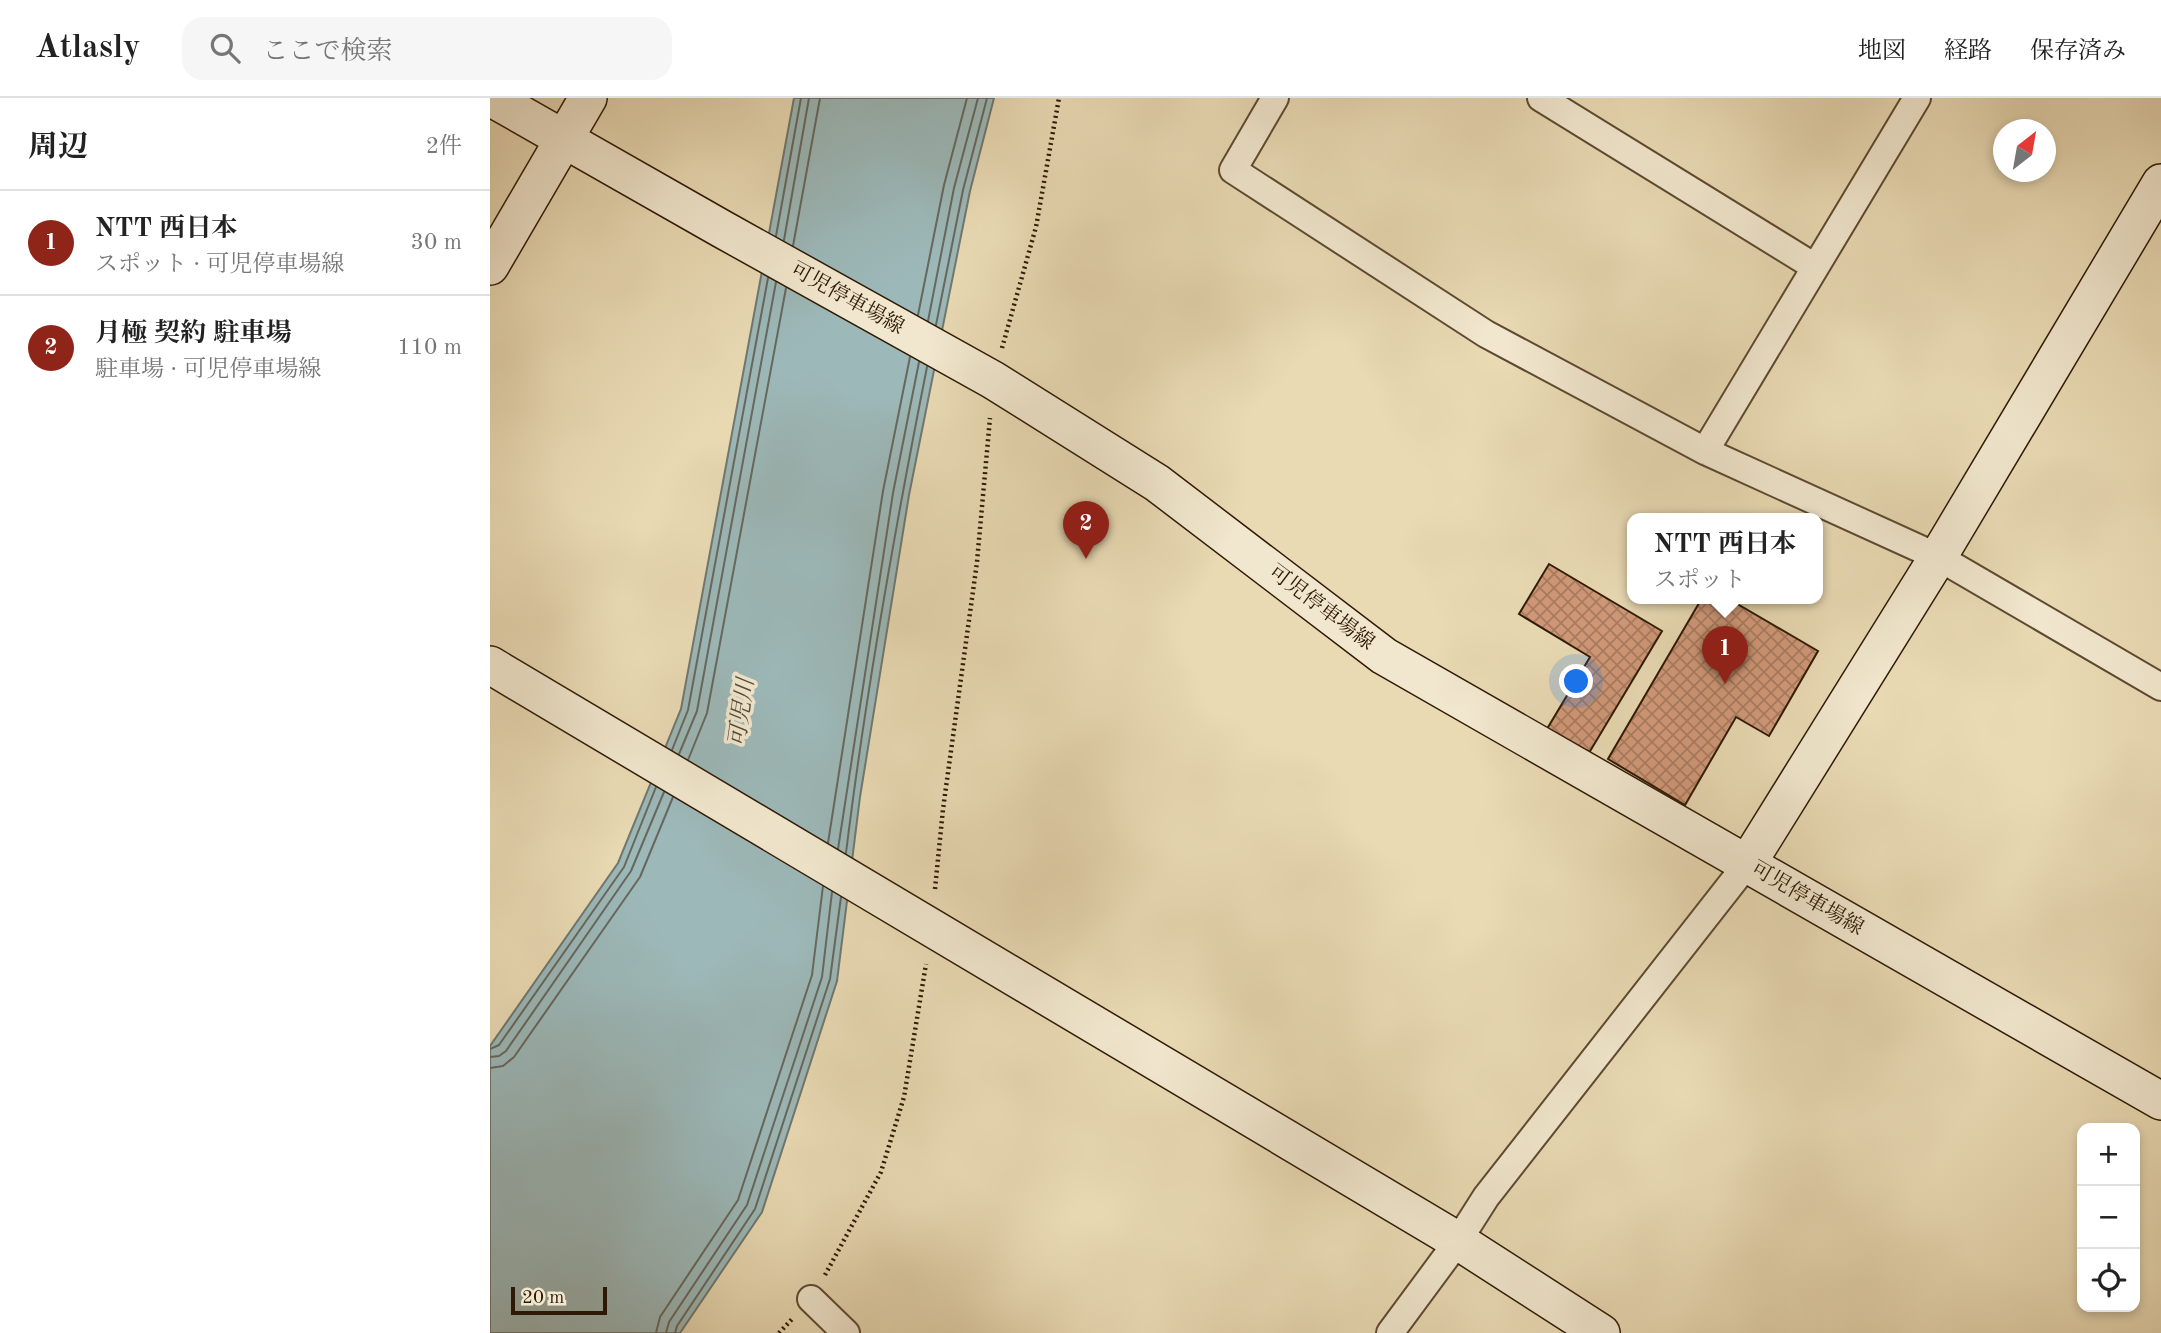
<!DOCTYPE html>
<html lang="ja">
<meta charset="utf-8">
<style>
body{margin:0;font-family:"Old Standard TT","Noto Serif JP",serif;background:#f6f6f6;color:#222}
.controls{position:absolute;right:21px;bottom:21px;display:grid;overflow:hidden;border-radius:14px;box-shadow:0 4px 10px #0003}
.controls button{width:63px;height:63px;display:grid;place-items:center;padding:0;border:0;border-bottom:2px solid #e0e0e0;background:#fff;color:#222;font:35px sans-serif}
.compass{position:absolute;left:1503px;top:21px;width:63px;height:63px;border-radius:50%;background:#fff;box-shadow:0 4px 10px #0003;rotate:31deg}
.scale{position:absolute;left:21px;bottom:18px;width:96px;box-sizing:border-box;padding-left:7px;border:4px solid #2f1904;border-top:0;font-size:19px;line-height:24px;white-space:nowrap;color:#2f1904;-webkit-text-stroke:5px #f1e7ce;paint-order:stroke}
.you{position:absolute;left:1087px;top:584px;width:24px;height:24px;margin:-18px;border:5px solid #fff;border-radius:50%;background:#1a73e8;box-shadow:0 0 0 10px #1a73e833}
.badge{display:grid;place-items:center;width:46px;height:46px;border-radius:50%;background:#8f2418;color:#fff;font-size:23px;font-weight:700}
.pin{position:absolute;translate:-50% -58px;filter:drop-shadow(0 2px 4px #0008)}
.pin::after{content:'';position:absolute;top:37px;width:24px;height:21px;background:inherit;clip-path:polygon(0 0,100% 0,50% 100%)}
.popup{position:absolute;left:1137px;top:415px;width:196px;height:91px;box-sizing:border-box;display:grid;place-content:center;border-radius:14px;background:#fff;filter:drop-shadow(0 2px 5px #0005);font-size:23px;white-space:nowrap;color:#767676}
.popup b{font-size:26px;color:#222}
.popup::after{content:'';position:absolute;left:50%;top:100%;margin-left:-14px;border:14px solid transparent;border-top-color:#fff}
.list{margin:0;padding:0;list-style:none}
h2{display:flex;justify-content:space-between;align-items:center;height:91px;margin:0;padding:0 28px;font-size:30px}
h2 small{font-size:23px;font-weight:400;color:#767676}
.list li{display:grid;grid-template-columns:46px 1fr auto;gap:21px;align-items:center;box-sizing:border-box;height:105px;padding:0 28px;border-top:2px solid #e0e0e0}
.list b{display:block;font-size:26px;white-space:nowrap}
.list p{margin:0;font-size:23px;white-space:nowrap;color:#767676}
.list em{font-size:23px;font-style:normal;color:#767676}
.icon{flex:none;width:38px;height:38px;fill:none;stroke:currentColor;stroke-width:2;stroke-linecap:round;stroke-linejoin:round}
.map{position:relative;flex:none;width:1671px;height:1235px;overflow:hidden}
header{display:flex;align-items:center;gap:42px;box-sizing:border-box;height:98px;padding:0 35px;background:#fff;border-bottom:2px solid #e0e0e0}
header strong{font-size:33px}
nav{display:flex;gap:38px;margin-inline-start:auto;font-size:24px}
.search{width:490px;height:63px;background:#f6f6f6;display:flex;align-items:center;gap:18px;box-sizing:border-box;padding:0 24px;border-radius:21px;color:#767676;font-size:26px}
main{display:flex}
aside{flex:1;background:#fff}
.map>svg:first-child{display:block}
.water{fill:#9cb8b8;stroke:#707870;stroke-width:2}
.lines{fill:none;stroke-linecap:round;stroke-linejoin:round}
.shore{stroke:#66685e;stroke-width:2}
.building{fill:url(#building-cross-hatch);stroke:#2f1904;stroke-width:2}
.street-casing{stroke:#5e4930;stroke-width:30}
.secondary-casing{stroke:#2f1904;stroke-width:40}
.path{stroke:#2f1904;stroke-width:4.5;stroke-dasharray:2 3.5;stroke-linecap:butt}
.street{stroke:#f1e7ce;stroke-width:26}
.secondary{stroke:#f1e7ce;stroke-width:37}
.labels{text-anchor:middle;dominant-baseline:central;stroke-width:7;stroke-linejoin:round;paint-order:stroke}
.street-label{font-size:21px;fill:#2f1904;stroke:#f1e7ce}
.water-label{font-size:23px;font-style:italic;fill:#50493a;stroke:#f1e7ce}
</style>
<header>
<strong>Atlasly</strong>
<div class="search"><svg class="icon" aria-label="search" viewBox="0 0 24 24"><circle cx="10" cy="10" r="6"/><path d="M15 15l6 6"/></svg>ここで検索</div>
<nav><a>地図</a><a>経路</a><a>保存済み</a></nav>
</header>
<main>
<aside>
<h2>周辺<small>2件</small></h2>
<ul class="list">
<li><span class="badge">1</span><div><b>NTT 西日本</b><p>スポット · 可児停車場線</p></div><em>30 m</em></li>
<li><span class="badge">2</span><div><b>月極 契約 駐車場</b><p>駐車場 · 可児停車場線</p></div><em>110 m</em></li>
</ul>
</aside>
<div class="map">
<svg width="1671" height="1235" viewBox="0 0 1671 1235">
<defs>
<pattern id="building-cross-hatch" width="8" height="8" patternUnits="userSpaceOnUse" patternTransform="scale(1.75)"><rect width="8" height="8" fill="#d19979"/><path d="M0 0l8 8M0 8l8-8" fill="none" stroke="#aa7c61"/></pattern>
</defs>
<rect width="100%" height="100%" fill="#e9dab4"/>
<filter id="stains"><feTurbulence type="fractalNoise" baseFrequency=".00286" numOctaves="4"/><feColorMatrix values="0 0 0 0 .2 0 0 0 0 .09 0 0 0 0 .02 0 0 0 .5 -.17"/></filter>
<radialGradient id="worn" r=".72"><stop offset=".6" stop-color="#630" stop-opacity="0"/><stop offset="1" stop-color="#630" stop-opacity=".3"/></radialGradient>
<path class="water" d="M304,0h200l-24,93 -61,304 -49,302 -23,184 -75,231 -82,121h-190v-287l128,-183 63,-154z"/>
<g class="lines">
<path class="shore" d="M286,138l25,-138
M294,142l25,-142
M303,148l27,-148
M428,217l26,-130 23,-87
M438,223l26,-133 24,-90
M446,227l27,-135 24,-92
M182,652l16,-40 80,-432
M189,656l18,-43 79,-429
M198,662l19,-47 79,-425
M338,745l55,-352 27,-134
M348,751l55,-356 26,-131
M356,755c20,-163 49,-325 81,-486
M0,951l9,-4 125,-178 32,-80
M0,959l9,-1 7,-5 125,-180 33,-79
M0,970l13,-2 11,-9 126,-180 33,-80
M166,1235l4,-16 78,-117 74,-225 11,-89
M176,1235l3,-11 78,-117 75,-228 10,-85
M185,1235l2,-7 78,-117 75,-230 11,-82"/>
</g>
<path class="building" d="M1059,466l113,67 -73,122 -42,-24 43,-72 -71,-43z
M1212,500h25l91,53 -49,85 -33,-19 -51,88 -77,-46z"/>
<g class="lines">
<defs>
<path id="street" d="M785,0l-42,72 253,164 219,117 233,106 223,130
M1051,0l274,169
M1215,353l212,-353
M321,1201l35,34
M900,1235l68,-92 28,-44 261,-333"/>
<path id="secondary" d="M2,0l230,131 271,151 164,103 227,173 777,445
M0,168l98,-168
M0,567l968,576 143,92
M1257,766l191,-307 223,-374"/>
</defs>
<use href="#street" class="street-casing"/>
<use href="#secondary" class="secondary-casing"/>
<path class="path" d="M512,250l34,-121 23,-129
M445,791l8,-80 34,-247 13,-144
M335,1177l56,-103 23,-75 22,-133
M289,1235l14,-15"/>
<use href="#street" class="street"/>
<use href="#secondary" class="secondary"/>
</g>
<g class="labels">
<g class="street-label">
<text transform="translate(357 201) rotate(29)">可児停車場線</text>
<text transform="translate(831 510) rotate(37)">可児停車場線</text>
<text transform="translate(1317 801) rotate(30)">可児停車場線</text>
</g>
<g class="water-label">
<text transform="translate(252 615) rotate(-82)">可児川</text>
</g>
</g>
<rect width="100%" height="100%" filter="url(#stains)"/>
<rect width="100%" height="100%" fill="url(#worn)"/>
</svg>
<div class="controls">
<button>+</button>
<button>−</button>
<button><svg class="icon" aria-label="locate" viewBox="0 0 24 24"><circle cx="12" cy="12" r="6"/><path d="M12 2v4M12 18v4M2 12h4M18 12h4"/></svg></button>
</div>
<svg class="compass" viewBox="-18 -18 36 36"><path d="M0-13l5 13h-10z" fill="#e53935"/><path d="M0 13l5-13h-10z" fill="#767676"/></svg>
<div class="scale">20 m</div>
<div class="you"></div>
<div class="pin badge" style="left:1235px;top:586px">1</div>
<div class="popup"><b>NTT 西日本</b>スポット</div>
<div class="pin badge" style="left:596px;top:461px">2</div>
</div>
</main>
